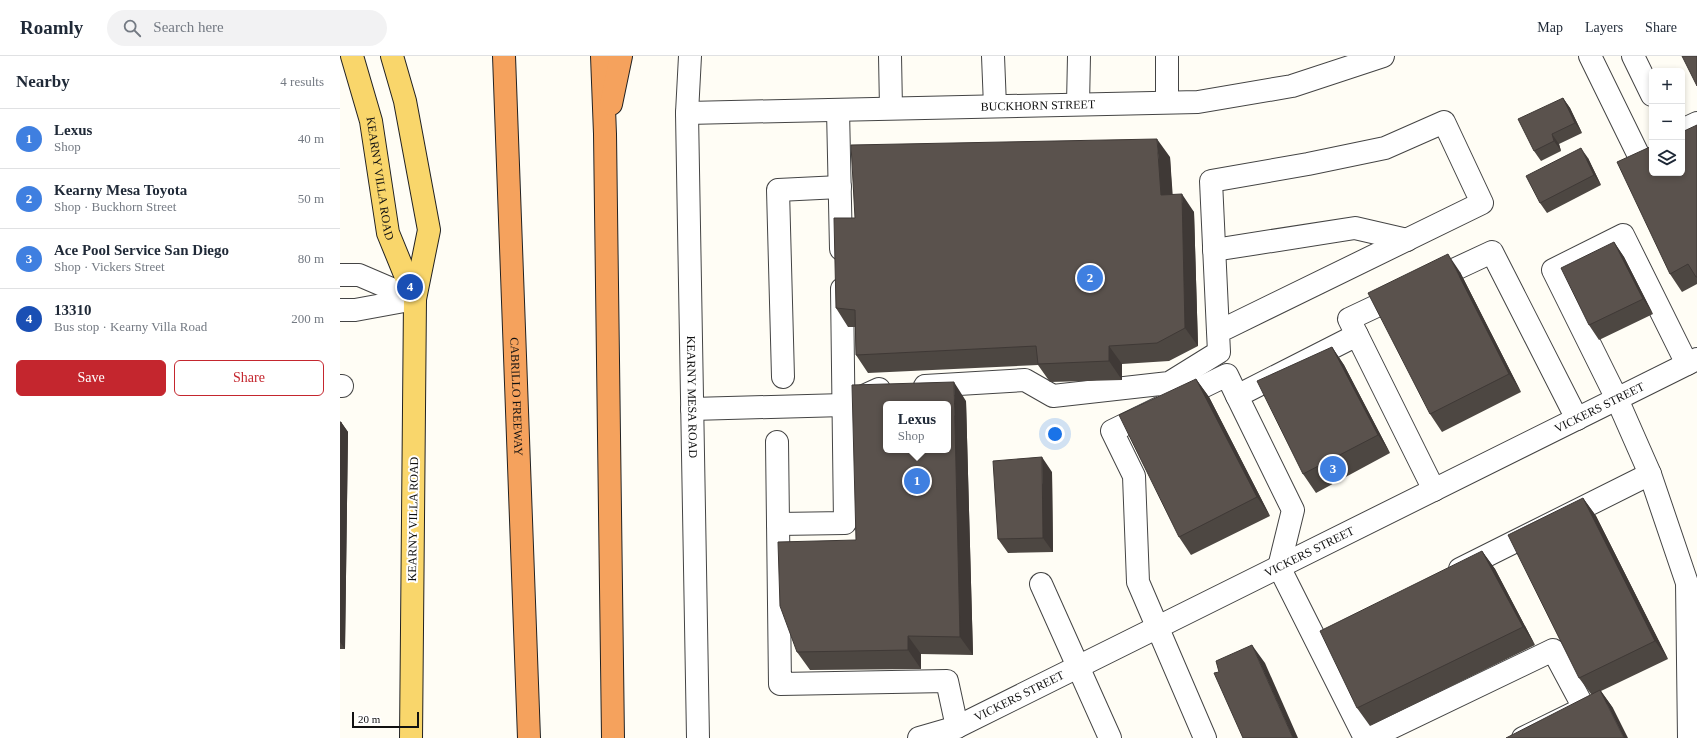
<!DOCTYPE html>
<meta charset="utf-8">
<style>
body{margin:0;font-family:Georgia,serif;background:#f2f2f3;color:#1f2937}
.controls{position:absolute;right:12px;top:12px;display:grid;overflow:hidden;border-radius:6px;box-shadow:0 2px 6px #0003}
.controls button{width:36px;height:36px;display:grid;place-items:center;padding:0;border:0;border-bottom:1px solid #e0e1e3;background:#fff;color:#1f2937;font:20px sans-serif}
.scale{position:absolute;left:12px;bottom:10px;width:67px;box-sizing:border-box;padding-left:4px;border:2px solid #111;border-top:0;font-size:11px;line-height:14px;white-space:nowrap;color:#111;-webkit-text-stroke:3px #fff;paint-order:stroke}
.you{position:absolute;left:715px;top:378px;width:14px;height:14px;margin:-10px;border:3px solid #fff;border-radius:50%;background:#1a73e8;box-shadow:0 0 0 6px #1a73e833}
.badge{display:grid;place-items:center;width:26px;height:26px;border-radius:50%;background:#c4262e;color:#fff;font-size:13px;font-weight:700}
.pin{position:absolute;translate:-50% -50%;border:2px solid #fff;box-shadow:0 1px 4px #0006}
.popup{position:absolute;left:543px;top:345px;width:68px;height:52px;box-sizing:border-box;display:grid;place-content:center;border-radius:6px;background:#fff;filter:drop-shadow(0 1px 3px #0005);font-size:13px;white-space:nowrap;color:#747a83}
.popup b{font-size:15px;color:#1f2937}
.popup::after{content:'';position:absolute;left:50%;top:100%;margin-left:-8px;border:8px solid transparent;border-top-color:#fff}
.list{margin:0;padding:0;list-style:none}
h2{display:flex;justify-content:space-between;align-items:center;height:52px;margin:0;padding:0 16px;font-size:17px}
h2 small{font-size:13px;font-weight:400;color:#747a83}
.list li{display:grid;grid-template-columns:26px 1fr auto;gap:12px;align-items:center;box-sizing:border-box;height:60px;padding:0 16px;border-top:1px solid #e0e1e3}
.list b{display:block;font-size:15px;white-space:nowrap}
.list p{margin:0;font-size:13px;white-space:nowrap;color:#747a83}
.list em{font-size:13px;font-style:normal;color:#747a83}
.actions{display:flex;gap:8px;padding:12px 16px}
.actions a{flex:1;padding:9px 0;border:1px solid #c4262e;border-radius:6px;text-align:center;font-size:14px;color:#c4262e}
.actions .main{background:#c4262e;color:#fff}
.icon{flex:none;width:22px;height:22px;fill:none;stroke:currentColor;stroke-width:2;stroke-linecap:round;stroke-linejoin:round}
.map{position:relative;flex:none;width:1357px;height:682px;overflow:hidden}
header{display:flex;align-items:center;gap:24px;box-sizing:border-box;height:56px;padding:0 20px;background:#fff;border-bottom:1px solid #e0e1e3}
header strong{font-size:19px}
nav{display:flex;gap:22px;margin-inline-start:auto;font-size:14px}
.search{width:280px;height:36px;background:#f2f2f3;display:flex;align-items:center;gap:10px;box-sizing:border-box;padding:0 14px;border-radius:22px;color:#747a83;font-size:15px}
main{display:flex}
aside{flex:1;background:#fff}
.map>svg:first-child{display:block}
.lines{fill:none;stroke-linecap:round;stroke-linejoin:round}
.minor-casing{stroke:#444;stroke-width:24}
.major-casing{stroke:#222;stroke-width:24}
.highway-casing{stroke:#222;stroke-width:24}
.minor{stroke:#fff;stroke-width:22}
.major{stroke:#f9d66b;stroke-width:22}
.highway{stroke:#f5a25d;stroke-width:22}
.wall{fill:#4d4742}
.shaded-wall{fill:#3f3936}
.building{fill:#5a524d;stroke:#3f3936;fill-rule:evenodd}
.labels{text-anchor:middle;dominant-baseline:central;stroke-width:4;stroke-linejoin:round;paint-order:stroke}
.street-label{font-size:12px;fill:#111;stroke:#fff}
</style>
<header>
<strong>Roamly</strong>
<div class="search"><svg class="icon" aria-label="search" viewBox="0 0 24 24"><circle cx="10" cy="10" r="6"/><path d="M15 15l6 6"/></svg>Search here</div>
<nav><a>Map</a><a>Layers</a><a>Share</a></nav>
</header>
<main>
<aside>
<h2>Nearby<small>4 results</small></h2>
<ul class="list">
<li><span class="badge" style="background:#3f7fe0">1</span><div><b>Lexus</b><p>Shop</p></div><em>40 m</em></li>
<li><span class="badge" style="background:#3f7fe0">2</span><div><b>Kearny Mesa Toyota</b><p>Shop · Buckhorn Street</p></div><em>50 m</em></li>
<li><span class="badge" style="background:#3f7fe0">3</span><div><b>Ace Pool Service San Diego</b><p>Shop · Vickers Street</p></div><em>80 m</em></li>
<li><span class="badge" style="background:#1a4fb4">4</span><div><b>13310</b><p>Bus stop · Kearny Villa Road</p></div><em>200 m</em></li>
</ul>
<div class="actions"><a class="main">Save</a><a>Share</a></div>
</aside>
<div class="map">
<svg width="1357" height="682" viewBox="0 0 1357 682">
<rect width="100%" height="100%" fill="#fffdf5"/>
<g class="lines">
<defs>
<g id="minor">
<path id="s1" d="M350,0l-3,57 11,625"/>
<path d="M550,0l1,52"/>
<path d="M653,0l2,50"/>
<path d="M827,0v46"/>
<path d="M1250,0l48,98"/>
<path d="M1293,0l19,39"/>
<path d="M738,48l1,-48"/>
<path d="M498,54l3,139"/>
<path id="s2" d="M347,57l511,-11 94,-16 91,-30"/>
<path d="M1342,74l15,-7"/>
<path d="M874,194l141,-22 52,12"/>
<path d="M0,219h19l56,24"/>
<path d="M1092,224l60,-28 85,167"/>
<path d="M0,254h15l60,-11"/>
<path d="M1017,279l-8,-16 53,-25"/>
<path d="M443,321l-5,-187 62,-3"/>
<path d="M0,330h2"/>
<path d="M585,330l100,-6 28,16 116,-13 50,-31 -1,-20 -7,-151 97,-17 77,-16 59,-26 38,81 -264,129"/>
<path d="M352,353l152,-4 35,-16"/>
<path d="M437,386l3,242 167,-3 10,46"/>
<path d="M1310,418l-33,-75 -64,-129 70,-35 64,129"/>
<path d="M438,468l67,-1 -3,-234"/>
<path d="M1120,513l190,-95 37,109 2,155"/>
<path d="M701,528l69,154"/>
<path id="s3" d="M579,682l38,-11 740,-368"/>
<path d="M865,682l-67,-156 -4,-106 -22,-45 115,-56 10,21"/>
<path d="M1025,682l-86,-171 14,-57 -56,-114 120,-61 77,155"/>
<path d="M1030,682l183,-88 31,58 -61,30"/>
</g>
<g id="major">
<path id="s4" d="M12,0l19,65 17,112 27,66"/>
<path d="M52,0l13,45 24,129 -14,69 -4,439"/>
</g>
<g id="highway">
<path id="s5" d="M164,0l25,682"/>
<path d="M262,0l3,78 8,604"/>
<path d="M271,48l10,-48"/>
</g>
</defs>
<use href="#minor" class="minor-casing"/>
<use href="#major" class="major-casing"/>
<use href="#highway" class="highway-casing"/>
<use href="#minor" class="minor"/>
<use href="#major" class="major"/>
<use href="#highway" class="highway"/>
</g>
<path class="wall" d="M1223,42l7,10 12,25 -23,11 2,7 -20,10 -7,-10z
M1357,69v159l-15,8 -12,-18z
M830,101l2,37 22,18 4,134 -29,15 -47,3v16l-72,2 -12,-17 -170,8 -12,-18 -1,-28h-7l-12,-19 19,-90z
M1248,102l13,27 -54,28 -7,-10z
M1274,186l10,15 29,57 -54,26 -10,-15z
M1120,216l61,120 -79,40 -12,-18z
M992,291l12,18 46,88 -74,40 -13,-19z
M856,323l13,18 61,119 -79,39 -12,-18z
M626,345l7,254 -52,-1v15l-111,1 -13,-18 59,-112z
M0,366h1l7,10 -3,217h-5z
M712,416l1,80 -45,1 -10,-14z
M1243,442l13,18 72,143 -67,32 12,17 -22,-14 -12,-16z
M1142,495l13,18 40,76 -165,81 -13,-18z"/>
<path class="shaded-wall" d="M1223,42l7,10 12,25 -7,-10z
M1212,78l7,10 2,7 -7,-10z
M817,83l13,18 4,56 -13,-18z
M1241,92l7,10 13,27 -7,-10z
M842,138l12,18 4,134 -13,-18z
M1274,186l10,15 29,57 -10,-15z
M1108,198l12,18 61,120 -12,-18z
M769,290l13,18v16l-13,-19z
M992,291l12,18 46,88 -12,-18z
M856,323l13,18 61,119 -13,-19z
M614,326l12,19 7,254 -13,-18z
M1,366l7,10 -3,217 -5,-7v-127z
M702,401l10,15 1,80 -10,-14z
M1243,442l13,18 72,143 -13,-18z
M1142,495l13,18 40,76 -12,-18z
M568,580l13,18v15l-13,-19z
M912,589l13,18 33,75h-5z
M1260,634l13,18 15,30h-4z"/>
<path class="building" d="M1342,0h15v30z
M1223,42l12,25 -23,11 2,7 -20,10 -16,-32z
M1357,69v152h-1l-8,-13 -18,10 -53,-112 35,-16v27h30v-41z
M817,83l4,56 21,-1 3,134 -28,15 -48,3v15l-71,3 -2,-18 -180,9 -1,-45 -19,-2 -2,-90h21l-4,-73z
M1241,92l13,27 -54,28 -14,-27z
M1274,186l29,57 -54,26 -28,-57z
M1108,198l61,120 -79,40 -62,-121z
M992,291l46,88 -75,39 -46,-93z
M856,323l61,118 -78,40 -60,-122z
M614,326l6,255 -52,-1v14l-111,2 -17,-46 -2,-64 78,-2 -4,-155zM546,348h62v46h-62z
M0,366h1l-1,93z
M702,401l1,81 -45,1 -5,-78z
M1243,442l72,143 -76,37 -71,-143z
M1142,495l41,76 -166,81 -37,-77z
M912,589l41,93h-50l-29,-65 5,-1 -3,-11z
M1260,634l24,48h-118z"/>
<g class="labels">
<g class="street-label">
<text stroke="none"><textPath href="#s2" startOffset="351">BUCKHORN STREET</textPath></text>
<text stroke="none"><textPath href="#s4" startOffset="126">KEARNY VILLA ROAD</textPath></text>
<text stroke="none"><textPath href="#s5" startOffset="341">CABRILLO FREEWAY</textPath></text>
<text stroke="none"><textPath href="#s1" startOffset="341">KEARNY MESA ROAD</textPath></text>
<text stroke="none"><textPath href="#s3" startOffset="757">VICKERS STREET</textPath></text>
<text transform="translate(73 463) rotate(-89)">KEARNY VILLA ROAD</text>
<text stroke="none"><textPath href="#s3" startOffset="433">VICKERS STREET</textPath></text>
<text stroke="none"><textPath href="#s3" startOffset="109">VICKERS STREET</textPath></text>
</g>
</g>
</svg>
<div class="controls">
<button>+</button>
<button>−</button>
<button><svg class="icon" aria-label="layers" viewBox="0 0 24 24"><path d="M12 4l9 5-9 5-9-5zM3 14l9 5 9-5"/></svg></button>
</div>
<div class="scale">20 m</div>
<div class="you"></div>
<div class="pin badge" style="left:577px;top:425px;background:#3f7fe0">1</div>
<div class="popup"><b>Lexus</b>Shop</div>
<div class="pin badge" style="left:750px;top:222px;background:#3f7fe0">2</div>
<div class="pin badge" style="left:993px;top:413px;background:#3f7fe0">3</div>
<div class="pin badge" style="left:70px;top:231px;background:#1a4fb4">4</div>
</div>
</main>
